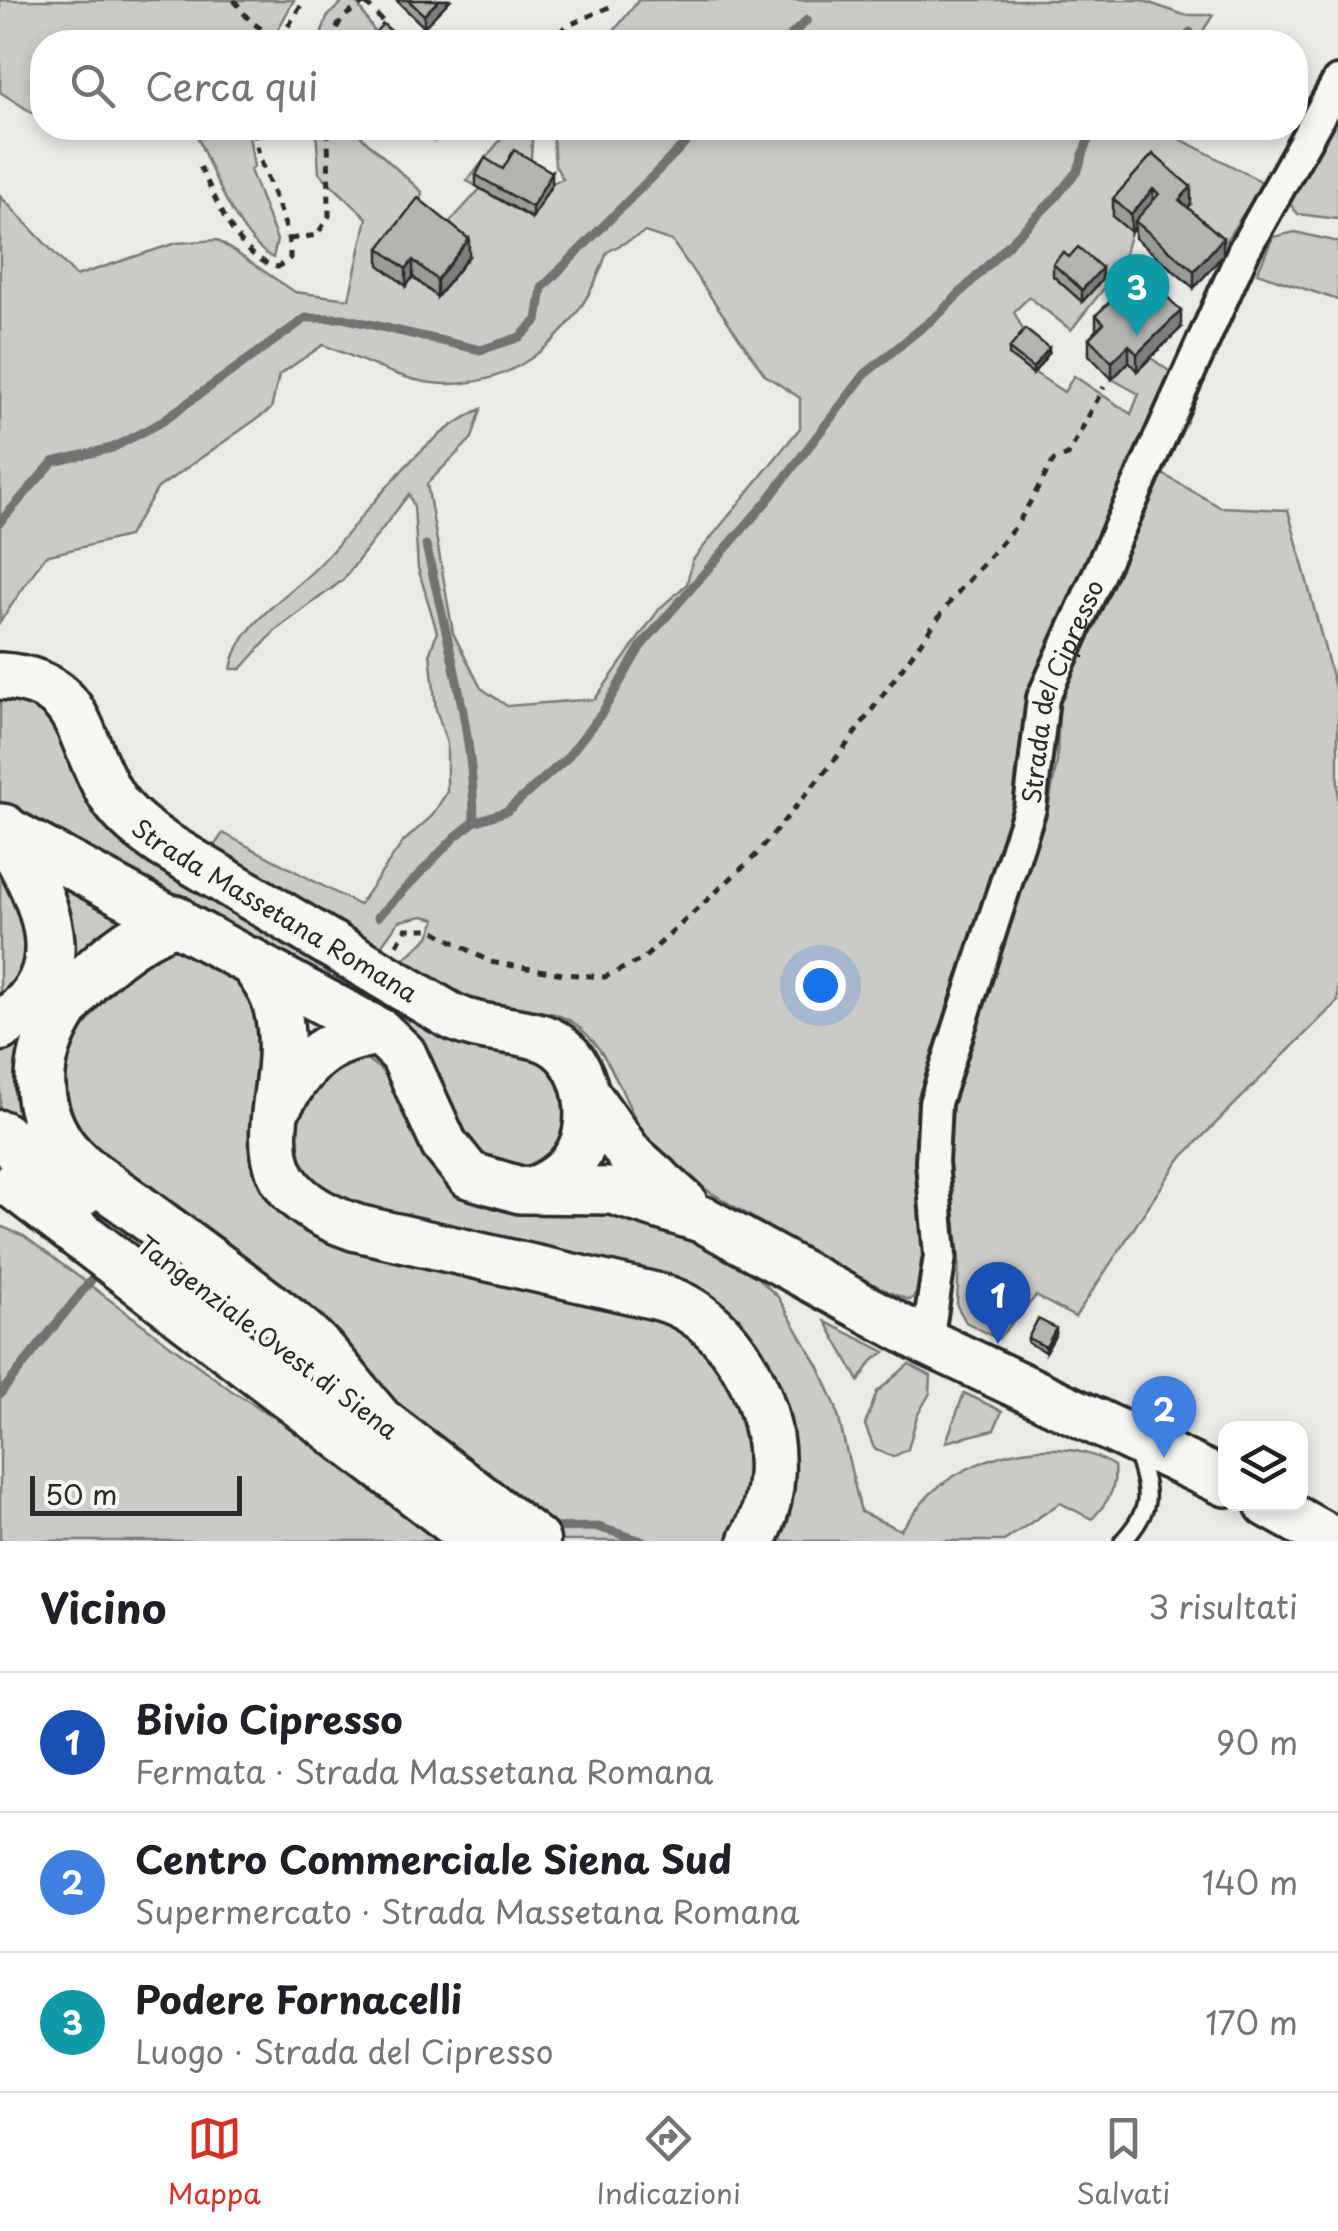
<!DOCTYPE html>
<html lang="it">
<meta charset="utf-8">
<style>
body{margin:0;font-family:"Playpen Sans",sans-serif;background:#f2f2f2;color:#202124}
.controls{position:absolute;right:30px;bottom:30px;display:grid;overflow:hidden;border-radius:20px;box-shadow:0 5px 15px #0003}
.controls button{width:90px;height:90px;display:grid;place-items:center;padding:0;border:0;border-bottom:2px solid #e0e0e0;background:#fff;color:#202124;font:50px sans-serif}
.scale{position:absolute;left:30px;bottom:25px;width:212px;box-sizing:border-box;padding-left:10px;border:5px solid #2b2b2b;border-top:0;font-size:28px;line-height:35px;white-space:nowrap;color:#2b2b2b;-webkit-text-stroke:8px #f6f6f2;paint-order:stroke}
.you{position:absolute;left:820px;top:985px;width:35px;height:35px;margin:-25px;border:8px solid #fff;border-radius:50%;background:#1a73e8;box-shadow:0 0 0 15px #1a73e833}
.badge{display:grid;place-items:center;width:65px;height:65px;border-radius:50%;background:#d93025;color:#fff;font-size:32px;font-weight:700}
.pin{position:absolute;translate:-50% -82px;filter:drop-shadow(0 2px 5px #0008)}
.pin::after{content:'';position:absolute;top:52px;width:35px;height:30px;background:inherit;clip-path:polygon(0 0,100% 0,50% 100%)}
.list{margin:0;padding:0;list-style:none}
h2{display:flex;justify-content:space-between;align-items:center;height:130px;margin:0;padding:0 40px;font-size:42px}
h2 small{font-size:32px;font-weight:400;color:#757577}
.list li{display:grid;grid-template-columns:65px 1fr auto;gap:30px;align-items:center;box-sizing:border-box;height:140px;padding:0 40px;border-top:2px solid #e0e0e0}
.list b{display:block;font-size:38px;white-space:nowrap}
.list p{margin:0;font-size:32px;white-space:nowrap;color:#757577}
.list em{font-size:32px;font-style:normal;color:#757577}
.icon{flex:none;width:55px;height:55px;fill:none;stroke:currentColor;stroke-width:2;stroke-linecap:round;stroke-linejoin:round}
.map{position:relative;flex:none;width:1338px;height:1541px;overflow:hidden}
.search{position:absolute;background:#fff;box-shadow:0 5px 15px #0003;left:30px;right:30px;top:30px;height:110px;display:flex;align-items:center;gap:25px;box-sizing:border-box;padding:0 35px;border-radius:40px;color:#757577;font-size:38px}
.sheet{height:550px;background:#fff}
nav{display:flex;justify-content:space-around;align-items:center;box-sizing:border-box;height:140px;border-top:2px solid #e0e0e0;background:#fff;font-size:28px;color:#757577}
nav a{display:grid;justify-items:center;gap:5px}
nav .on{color:#d93025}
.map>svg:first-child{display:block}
.green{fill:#cacac7;stroke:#7a7a79;stroke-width:2.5}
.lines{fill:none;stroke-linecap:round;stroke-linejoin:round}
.stream{stroke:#727270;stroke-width:9}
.service-casing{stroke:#2b2b2b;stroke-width:22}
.minor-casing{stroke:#2b2b2b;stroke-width:38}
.primary-casing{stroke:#2b2b2b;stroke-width:52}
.trunk-casing{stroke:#2b2b2b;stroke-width:55}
.path{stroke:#2b2b2b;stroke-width:5;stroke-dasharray:8 8;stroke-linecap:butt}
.service{stroke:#f6f6f2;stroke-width:15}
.minor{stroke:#f6f6f2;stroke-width:30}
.primary{stroke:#f6f6f2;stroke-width:45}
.trunk{stroke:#f6f6f2;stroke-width:48}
.wall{fill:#9b9b98;stroke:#2b2b2b;stroke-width:2.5}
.shaded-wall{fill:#7e7e7c;stroke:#2b2b2b;stroke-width:2.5}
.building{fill:#b4b4b1;stroke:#2b2b2b;stroke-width:2.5}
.labels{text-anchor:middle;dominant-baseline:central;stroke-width:9;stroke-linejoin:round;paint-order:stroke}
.street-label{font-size:25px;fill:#2b2b2b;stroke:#f6f6f2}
</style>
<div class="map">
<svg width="1338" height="1541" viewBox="0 0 1338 1541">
<rect width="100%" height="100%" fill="#eaeae6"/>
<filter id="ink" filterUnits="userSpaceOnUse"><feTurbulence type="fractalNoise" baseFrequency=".01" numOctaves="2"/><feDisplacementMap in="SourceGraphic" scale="20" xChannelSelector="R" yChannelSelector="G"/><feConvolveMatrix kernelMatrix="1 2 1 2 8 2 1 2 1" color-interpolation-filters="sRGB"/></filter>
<g filter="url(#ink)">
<path class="green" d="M0,0h294l-23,42h-229v77l-42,-27z
M344,0h11l24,39 -4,3h-56l8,-25z
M639,0h502l43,15h29l-17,27h-591z
M1338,112v107l-40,-5 -11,-14z
M194,128h54l6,39 -4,3 27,70 -4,18c-34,-17 -65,-95 -79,-130z
M316,128h36l70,64 -16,94 7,-9 24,19 3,-63 40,-44 51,29 21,-35 11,-4 -8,-14 -3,-37h607l105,55 -45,68 -106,-35 18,16 -10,35 -50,63 -42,-33 -15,15 11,22 -16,22 55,36 10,-16 57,38 8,-20 -27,-15 17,-17 8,9 14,-13 22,16 -92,204 -53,194 -85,265c-16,34 -27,74 -26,113 2,38 27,123 -7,150 -22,-2 -235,-124 -252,-144 -32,-39 -39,-95 -79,-129 -30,-25 -62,-11 -95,-23 -27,-9 -54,-30 -80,-45l25,-22 7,-18 -13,-3 -24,5 -18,25 -167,-100 9,-13 136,72 44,-63 29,-26 15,-24v-48l-11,-35 -6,-56 7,-21 -19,-64 -4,-61 -5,-13 -66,86 -66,49 -36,40h-10c7,-46 60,-74 89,-105 51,-53 93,-123 161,-155l-9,29 -45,46 26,149 28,55 26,18 88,-7 65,-91 27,-24 5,-23 108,-133v-30l-35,-23 -93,-134 -27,-9 -38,20c-26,78 -89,140 -175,131 -35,-4 -75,-26 -109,-38l-44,30 -8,34 -113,79 -30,48 -83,20 -45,66v-426l76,80 100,-33 41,-3 78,52 54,7 18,-81 -48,-45z
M510,128h23l-3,43 -54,15 -9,-5z
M1295,232l43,10v58l-81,-27 16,-36z
M1161,473l59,34 68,3 50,189v302l-159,159 -104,157 -39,-21 -38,43 -32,-17 -9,-16 2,-48 -11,-111 3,-42 96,-291 10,-52 2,-58z
M0,699l29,5 18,12 49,94 448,253 23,35v40c-101,104 -110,-66 -160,-113l-407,-223z
M0,860l18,20 12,91 -30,35z
M47,874l94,45 -29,19 -78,197 -34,-26v-66l7,-2z
M166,939l70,35 22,27 12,185 387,128 52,31 38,65 5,74 -19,57h-172l-168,-129 -310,-258 -28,-47 12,-87z
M361,1057c56,24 45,95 95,131l186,23 110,61 26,25 41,70 17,40 25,105 39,18c12,-14 23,-31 37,-42 46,-37 127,-55 177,-22 3,24 -7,37 -22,53l-32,-16 -56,38h-234l-26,-207 -376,-122 -52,-21 -24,-45 5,-55 11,-15z
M0,1226l24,10 208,155 117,73 100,77h-449z
M826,1322l59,30 -13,9 -13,20z
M909,1364l22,12 -1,17 -13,23 -9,33 -15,8 -19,-9 -9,-23 12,-33z
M964,1393l38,18 -8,19 -48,12z"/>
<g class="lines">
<path class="stream" d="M784,42l23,-22
M1183,42l7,-10
M0,522l53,-60 59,-14 46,-24 148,-106h37l138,32 39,-13 17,-17 5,-32 158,-160
M426,545c20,90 48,186 48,277
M378,917l77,-80 19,-15 33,-11 59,-52 36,-46 39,-67 126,-145 98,-127 75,-61 116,-116 22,-27 13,-39 6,-3
M0,1394l101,-126
M541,1528l57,-1 44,14"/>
<defs>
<path id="service" d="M1123,1541c33,-36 25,-49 12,-93"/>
<g id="minor">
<path id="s1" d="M927,1342l13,-86 -8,-94 3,-59 95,-295 13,-110 201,-448 94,-168"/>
</g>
<g id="primary">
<path id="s2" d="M0,676c87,5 75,63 112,121 13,20 32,34 51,47l286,171c31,16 59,12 91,22 40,12 53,60 46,97 -6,27 -25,45 -50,55"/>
<path d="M0,827l380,205 23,22 41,90 25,31 51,15 92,1 92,29 223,122 299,141"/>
<path d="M251,961c10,14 22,29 26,47 23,92 -59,175 80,220l303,69c92,26 141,161 92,244"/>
<path d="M588,1096l41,58 55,49"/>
<path d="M276,1110c28,-48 46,-70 104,-78"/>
<path d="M1268,1504l66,37"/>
</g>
<path id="trunk" d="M175,920c-82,31 -175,132 -116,223 17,26 50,44 75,63 54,41 111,80 163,123 31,25 55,62 81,91
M0,1026c86,-53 42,-131 4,-197
M0,1135l78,59
M15,1185l465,356
M355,1403l180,138"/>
</defs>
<use href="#service" class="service-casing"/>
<use href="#minor" class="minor-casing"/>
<use href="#primary" class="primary-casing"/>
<use href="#trunk" class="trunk-casing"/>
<path class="path" d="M234,0l16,21 29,20
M366,3l19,21
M280,40l24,-40
M329,42l13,-24 23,-16
M547,42l20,-16 49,-22
M200,167c18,35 37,91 78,100l12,-9c0,-48 -34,-85 -35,-130
M290,239l27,-4 12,-19 -1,-88
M397,945l9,-16h25l59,33 73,12 42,3 38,-18 111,-102 88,-106 111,-153 64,-73 37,-65 14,-5 36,-68"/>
<use href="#service" class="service"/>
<use href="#minor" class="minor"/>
<use href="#primary" class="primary"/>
<use href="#trunk" class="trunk"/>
</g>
<path class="wall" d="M396,0h54l-26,27z
M421,128h25l-11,12z
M1153,154l38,50 -3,4 35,47 -29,33 -59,-50v-12l-4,6 -18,-15v-18z
M503,169l49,15 -20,34 -56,-32v-11z
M379,248l90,8 -32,41 -24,-20 -7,9 -27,-21z
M1053,264l49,16 -20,22 -29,-26z
M1096,315l85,13 -44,43 -8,-9 -17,17 -23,-24v-17l7,-8z
M1009,349l40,4 -16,21 -24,-19z
M1056,1334l-10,18 -18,-9v-5z"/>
<path class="shaded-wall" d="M439,0h11l-26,27v-12z
M440,128h6l-11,12v-6z
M552,172v12l-20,34v-11z
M1191,187v17l-12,13v-17z
M1153,189v17l-18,15v5l-4,6v-17z
M1223,238v17l-29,33v-17z
M469,239v17l-32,41v-17z
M413,260v17l-7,9v-17z
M1102,268v12l-20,22v-12z
M1181,311v17l-44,43v-17z
M1129,345v17l-17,17v-17z
M1049,348v5l-16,21v-6z
M1056,1328v6l-10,18v-5z"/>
<path class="building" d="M408,0h31l-15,15z
M383,24l21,18h-38z
M447,34l14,8h-19z
M427,128h13l-5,6z
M514,150l38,22 -20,35 -56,-32 9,-17 18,11z
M1153,154l38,33 -12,13 44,38 -29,33 -59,-50 24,-27 -6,-5 -22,26 -18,-16z
M418,198l51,41 -32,41 -24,-20 -7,9 -27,-21z
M1078,247l24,21 -20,22 -29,-26 10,-12 6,5z
M1142,271l39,40 -44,43 -8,-9 -17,17 -23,-24 15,-15 -8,-8z
M1025,329l24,19 -16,20 -24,-19z
M1038,1319l18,9 -10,19 -18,-9z"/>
</g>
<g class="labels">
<g class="street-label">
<text stroke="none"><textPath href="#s1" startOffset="672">Strada del Cipresso</textPath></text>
<text stroke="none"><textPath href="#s2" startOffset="378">Strada Massetana Romana</textPath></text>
<text transform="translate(268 1337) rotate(37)">Tangenziale Ovest di Siena</text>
</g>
</g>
</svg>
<div class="controls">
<button><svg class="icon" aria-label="layers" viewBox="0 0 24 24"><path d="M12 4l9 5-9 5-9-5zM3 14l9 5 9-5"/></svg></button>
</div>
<div class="scale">50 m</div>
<div class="you"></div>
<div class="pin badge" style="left:998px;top:1344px;background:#1a4fb4">1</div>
<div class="pin badge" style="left:1164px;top:1458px;background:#3f7fe0">2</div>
<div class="pin badge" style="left:1137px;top:336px;background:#0f9aa8">3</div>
<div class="search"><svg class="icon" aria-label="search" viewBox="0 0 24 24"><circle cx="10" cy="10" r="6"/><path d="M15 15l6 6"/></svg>Cerca qui</div>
</div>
<section class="sheet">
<h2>Vicino<small>3 risultati</small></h2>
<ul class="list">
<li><span class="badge" style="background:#1a4fb4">1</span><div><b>Bivio Cipresso</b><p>Fermata · Strada Massetana Romana</p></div><em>90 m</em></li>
<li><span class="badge" style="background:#3f7fe0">2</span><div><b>Centro Commerciale Siena Sud</b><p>Supermercato · Strada Massetana Romana</p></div><em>140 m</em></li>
<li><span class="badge" style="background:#0f9aa8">3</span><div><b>Podere Fornacelli</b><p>Luogo · Strada del Cipresso</p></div><em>170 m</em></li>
</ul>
</section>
<nav>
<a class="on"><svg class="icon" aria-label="map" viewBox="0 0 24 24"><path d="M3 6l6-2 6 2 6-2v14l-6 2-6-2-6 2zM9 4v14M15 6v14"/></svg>Mappa</a>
<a><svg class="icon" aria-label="directions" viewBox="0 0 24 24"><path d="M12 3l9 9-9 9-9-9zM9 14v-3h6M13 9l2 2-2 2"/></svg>Indicazioni</a>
<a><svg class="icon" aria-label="saved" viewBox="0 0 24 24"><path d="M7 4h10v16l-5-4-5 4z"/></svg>Salvati</a>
</nav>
